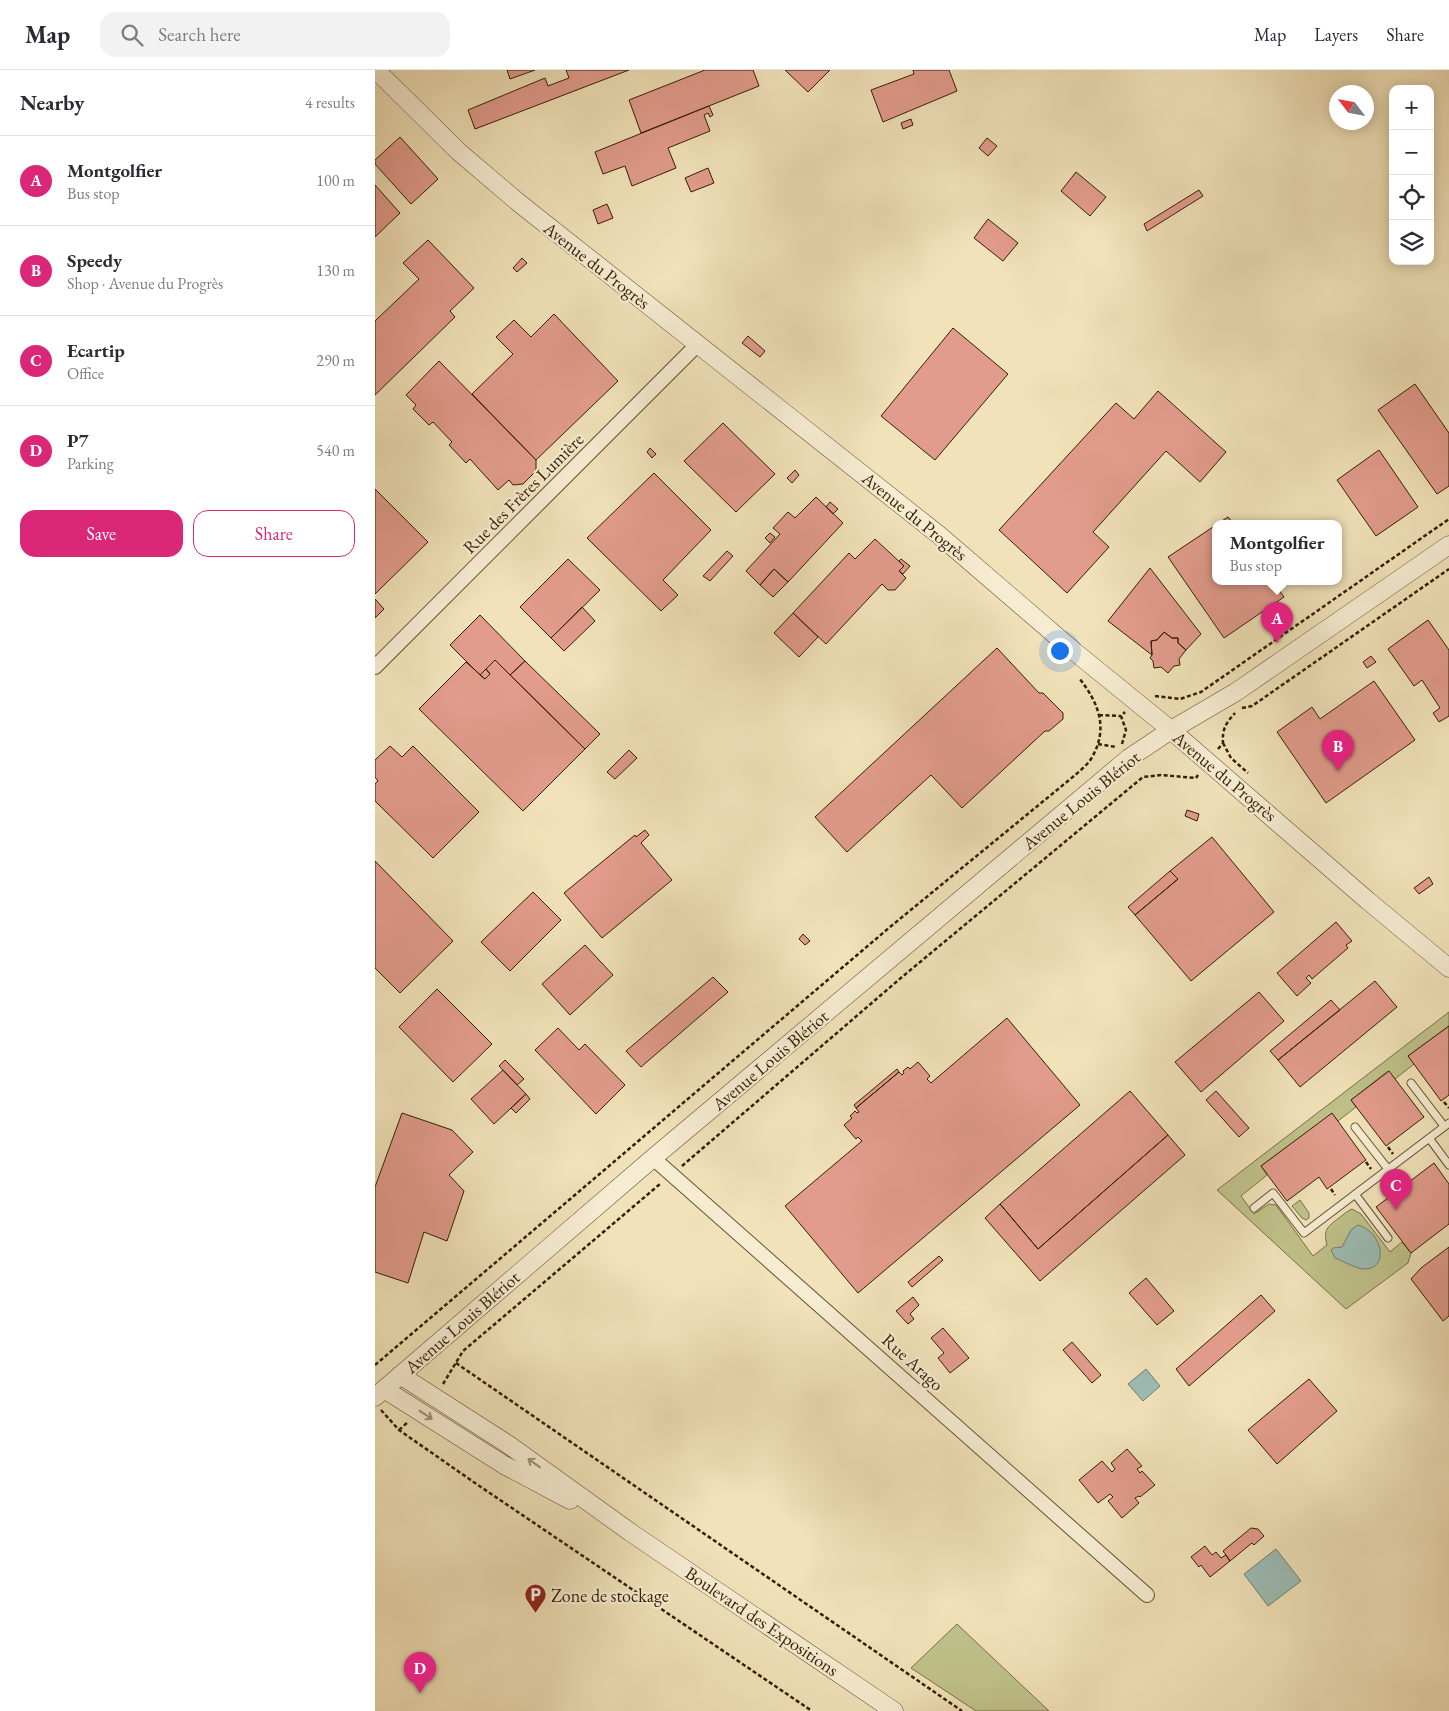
<!DOCTYPE html>
<meta charset="utf-8">
<style>
body{margin:0;font-family:"EB Garamond",serif;background:#f2f2f3;color:#2b2b33}
.controls{position:absolute;right:15px;top:15px;display:grid;overflow:hidden;border-radius:10px;box-shadow:0 2px 12px #0003}
.controls button{width:45px;height:45px;display:grid;place-items:center;padding:0;border:0;border-bottom:1px solid #e1e1e2;background:#fff;color:#2b2b33;font:25px sans-serif}
.compass{position:absolute;left:954px;top:15px;width:45px;height:45px;border-radius:50%;background:#fff;box-shadow:0 2px 12px #0003;rotate:302deg}
.you{position:absolute;left:684px;top:580px;width:18px;height:18px;margin:-12px;border:4px solid #fff;border-radius:50%;background:#1a73e8;box-shadow:0 0 0 8px #1a73e833}
.badge{display:grid;place-items:center;width:32px;height:32px;border-radius:50%;background:#db2777;color:#fff;font-size:16px;font-weight:700}
.pin{position:absolute;translate:-50% -41px;filter:drop-shadow(0 1px 2px #0008)}
.pin::after{content:'';position:absolute;top:26px;width:18px;height:15px;background:inherit;clip-path:polygon(0 0,100% 0,50% 100%)}
.popup{position:absolute;left:837px;top:450px;width:130px;height:65px;box-sizing:border-box;display:grid;place-content:center;border-radius:10px;background:#fff;filter:drop-shadow(0 1px 4px #0005);font-size:16px;white-space:nowrap;color:#7c7c81}
.popup b{font-size:19px;color:#2b2b33}
.popup::after{content:'';position:absolute;left:50%;top:100%;margin-left:-10px;border:10px solid transparent;border-top-color:#fff}
.list{margin:0;padding:0;list-style:none}
h2{display:flex;justify-content:space-between;align-items:center;height:65px;margin:0;padding:0 20px;font-size:21px}
h2 small{font-size:16px;font-weight:400;color:#7c7c81}
.list li{display:grid;grid-template-columns:32px 1fr auto;gap:15px;align-items:center;box-sizing:border-box;height:90px;padding:0 20px;border-top:1px solid #e1e1e2}
.list b{display:block;font-size:19px;white-space:nowrap}
.list p{margin:0;font-size:16px;white-space:nowrap;color:#7c7c81}
.list em{font-size:16px;font-style:normal;color:#7c7c81}
.actions{display:flex;gap:10px;padding:15px 20px}
.actions a{flex:1;padding:11px 0;border:1px solid #db2777;border-radius:15px;text-align:center;font-size:18px;color:#db2777}
.actions .main{background:#db2777;color:#fff}
.icon{flex:none;width:28px;height:28px;fill:none;stroke:currentColor;stroke-width:2;stroke-linecap:round;stroke-linejoin:round}
.map{position:relative;flex:none;width:1074px;height:1641px;overflow:hidden}
header{display:flex;align-items:center;gap:30px;box-sizing:border-box;height:70px;padding:0 25px;background:#fff;border-bottom:1px solid #e1e1e2}
header strong{font-size:24px}
nav{display:flex;gap:28px;margin-inline-start:auto;font-size:18px}
.search{width:350px;height:45px;background:#f2f2f3;display:flex;align-items:center;gap:12px;box-sizing:border-box;padding:0 18px;border-radius:15px;color:#7c7c81;font-size:19px}
main{display:flex}
aside{flex:1;background:#fff}
.map>svg:first-child{display:block}
.green{fill:#c0c28b;stroke:#7a7046}
.water{fill:#9cbdb5;stroke:#727d6d}
.building{fill:#e29c8d;stroke:#331e01}
.lines{fill:none;stroke-linecap:round;stroke-linejoin:round}
.service-casing{stroke:#624f2f;stroke-width:9}
.minor-casing{stroke:#624f2f;stroke-width:16}
.tertiary-casing{stroke:#624f2f;stroke-width:19}
.path{stroke:#331e01;stroke-width:2.5;stroke-dasharray:4 2.5;stroke-linecap:butt}
.service{stroke:#f6ecd2;stroke-width:7}
.minor{stroke:#f6ecd2;stroke-width:14}
.tertiary{stroke:#f6ecd2;stroke-width:18}
.oneway{stroke:#9e8f74}
.labels{text-anchor:middle;dominant-baseline:central;stroke-width:4.5;stroke-linejoin:round;paint-order:stroke}
.street-label{font-size:18px;fill:#331e01;stroke:#f6ecd2}
.poi-label{font-size:18px;fill:#331e01;stroke:#f6ecd2;text-anchor:start}
</style>
<header>
<strong>Map</strong>
<div class="search"><svg class="icon" aria-label="search" viewBox="0 0 24 24"><circle cx="10" cy="10" r="6"/><path d="M15 15l6 6"/></svg>Search here</div>
<nav><a>Map</a><a>Layers</a><a>Share</a></nav>
</header>
<main>
<aside>
<h2>Nearby<small>4 results</small></h2>
<ul class="list">
<li><span class="badge">A</span><div><b>Montgolfier</b><p>Bus stop</p></div><em>100 m</em></li>
<li><span class="badge">B</span><div><b>Speedy</b><p>Shop · Avenue du Progrès</p></div><em>130 m</em></li>
<li><span class="badge">C</span><div><b>Ecartip</b><p>Office</p></div><em>290 m</em></li>
<li><span class="badge">D</span><div><b>P7</b><p>Parking</p></div><em>540 m</em></li>
</ul>
<div class="actions"><a class="main">Save</a><a>Share</a></div>
</aside>
<div class="map">
<svg width="1074" height="1641" viewBox="0 0 1074 1641">
<rect width="100%" height="100%" fill="#f1e2b9"/>
<filter id="stains"><feTurbulence type="fractalNoise" baseFrequency=".004" numOctaves="4"/><feColorMatrix values="0 0 0 0 .2 0 0 0 0 .09 0 0 0 0 .02 0 0 0 .5 -.17"/></filter>
<radialGradient id="worn" r=".72"><stop offset=".6" stop-color="#630" stop-opacity="0"/><stop offset="1" stop-color="#630" stop-opacity=".3"/></radialGradient>
<path class="green" d="M1074,942v14l-41,30 6,8 -19,15 -7,-8 -37,29 5,7 -18,14 -6,-7 -71,52 6,9 -26,21 13,18 15,-10 7,1 37,51 14,-11c-4,-15 0,-18 12,-27 4,-3 8,-7 13,-9l9,5 29,38 12,-10 9,11 -3,10 -62,46 -129,-119z
M925,1130l9,13v5l-3,2 -4,-2 -10,-12z
M582,1554l92,87h-73l-65,-43z"/>
<path class="water" d="M983,1155c25,7 31,44 7,44 -10,0 -21,-8 -30,-11l-4,-8 2,-2 9,-1 9,-17z
M771,1299l14,17 -17,15 -15,-17z
M901,1479l25,32 -33,25 -24,-32z"/>
<path class="building" d="M132,0h28l-25,9z
M191,0h63l-154,59 -7,-19 77,-32 3,8 21,-8z
M330,0h48l6,16 -118,47 -12,-33z
M410,0h45l-22,22z
M538,0h36l8,21 -74,31 -12,-32 43,-16z
M334,36l4,9 -3,2 -2,-4 -4,2 6,16 -42,17 8,20 -44,18 -7,-20 -22,8 -8,-22z
M536,49l2,6 -10,4 -2,-6z
M25,67l38,42 -27,25 -36,-40v-4z
M612,68l10,8 -9,10 -9,-8z
M333,98l6,15 -23,9 -6,-14z
M701,102l30,25 -16,19 -29,-25z
M0,115l25,28 -25,24z
M824,120l4,6 -56,35 -3,-7z
M232,134l6,14 -15,6 -5,-14z
M613,149l30,24 -15,18 -29,-23z
M53,170l46,48 -24,23 5,6 -80,78v-74l44,-42 -16,-16z
M147,188l5,5 -10,9 -4,-4z
M179,244l64,67 -82,79 -64,-66 41,-40 -17,-17 18,-17 17,17z
M578,258l55,46 -73,86 -54,-44z
M373,266l17,15 -5,6 -18,-14z
M64,291l97,99v11l-13,13 -10,1 -4,-5 -11,10 -28,-31 -4,4 -17,-18 3,-3 -19,-20 -4,3 -16,-16 3,-4 -10,-10z
M1040,314l34,49v53l-12,8 -59,-84z
M783,321l68,61 -26,30 -34,-31 -73,81 16,15 -42,46 -68,-63 117,-127 18,16z
M348,353l52,51 -39,38 -52,-51z
M275,378l6,6 -4,4 -5,-6z
M1004,380l39,57 -42,29 -39,-56z
M420,400l4,5 -7,8 -5,-5z
M279,403l57,57 -48,50 15,15 -17,16 -74,-73z
M0,419l53,53 -53,52z
M441,427l27,26 -55,59 -14,-13 -14,16 -14,-14 34,-37 -7,-6 15,-16 7,6z
M455,432l8,7 -5,5 -7,-7z
M853,447l6,7h-17z
M841,455v57h57l11,15 -60,41 -56,-81z
M395,463l5,4 -5,6 -5,-5z
M500,469l29,27 -5,5 7,7 -11,12h-7l-6,-6 -56,60 -33,-31 56,-60 6,6z
M352,481l6,5 -23,25 -7,-5z
M193,489l32,31 -49,48 -31,-31z
M526,489l9,7 -7,8 -4,-3 5,-5 -5,-5z
M775,498l51,66 -15,16 -8,-7v-5h-6l-8,-6 -7,8 -6,1 1,14 -44,-34z
M399,499l14,13 -15,15 -13,-12z
M0,529l9,10 -9,9z
M207,537l13,14 -31,30 -13,-13z
M418,543l25,24 -19,20 -25,-24z
M105,545l45,46 -15,14 -15,-15 -15,15 -30,-30z
M1053,550l21,30v66l-10,6 -6,-9 7,-5 -18,-28 -8,6 -26,-37z
M789,562l8,6h6v5l8,7 -7,9 1,6 -6,1 -6,7 -7,-6 -7,1 -1,-7 -3,-3 2,-3 -1,-14 6,-1z
M622,578l42,45h4l20,20v6l-14,12h-4l-83,77 -31,-33 -84,77 -32,-35z
M996,586l5,6 -9,6 -4,-6z
M120,590l90,89 -62,62 -104,-102 47,-47 19,17 5,-5 -4,-5z
M150,591l75,73 -15,15 -75,-74z
M111,599l4,5 -5,5 -5,-4z
M999,611l41,59 -89,63 -49,-71 35,-25 8,12z
M15,676l12,11 11,-11 66,66 -46,46 -58,-57v-17l3,-3 -3,-4v-17z
M254,680l8,8 -22,21 -8,-7z
M812,740l12,4 -2,7 -12,-5z
M270,760l4,5 -8,8 31,37 -70,58 -38,-45 71,-58 1,2z
M837,767l62,75 -83,69 -56,-66 43,-36 -8,-8z
M0,791l78,80 -53,52 -25,-25z
M795,801l8,8 -43,36 -7,-8z
M1054,807l4,7 -14,10 -5,-6z
M158,822l28,28 -51,51 -29,-29z
M961,852l16,19 -6,4 2,3 -36,31 -3,-4 -3,3 5,5 -14,13 -20,-23z
M428,864l7,7 -5,4 -6,-6z
M210,875l28,30 -43,40 -28,-31z
M338,907l15,15 -87,75 -15,-16z
M1000,911l22,26 -97,80 -22,-27z
M62,919l55,55 -39,38 -54,-55z
M884,922l25,29 -83,71 -26,-30z
M956,930l9,10 -62,50 -8,-9z
M632,948l73,87 -222,188 -73,-87 77,-65 -4,-4 -2,2 -12,-14 8,-7 -2,-2 5,-5 2,2 2,-1 -3,-4 43,-36 3,3 2,-2 -1,-2 5,-4 2,2 8,-7 12,14 -3,3 4,4z
M1074,956v69l-8,6 -33,-45z
M183,958l21,22 6,-6 40,41 -29,29 -61,-64z
M130,990l19,19 -7,6 -18,-19z
M522,999l2,3 -43,36 -2,-3z
M128,1000l23,24 -32,30 -23,-25z
M1014,1001l35,46 -38,29 -35,-46z
M755,1021l38,44 -130,114 -38,-45z
M841,1021l33,37 -10,9 -33,-37z
M151,1024l4,5 -14,14 -5,-5z
M27,1043l50,17 21,22 -24,23 15,16 -17,50 -23,-9 -16,51 -33,-11v-85z
M957,1043l34,47 -39,29 -8,-12 -32,24 -26,-35z
M793,1065l17,20 -145,126 -55,-63 15,-14 38,45z
M1059,1093l15,21v40l-38,29 -35,-46z
M1074,1177v69l-6,5 -32,-42 10,-11z
M564,1186l4,4 -31,27 -4,-5z
M771,1208l28,33 -17,14 -28,-32z
M886,1225l14,16 -86,75 -13,-17z
M538,1227l6,8 -9,9 4,5 -6,5 -12,-13z
M568,1258l26,30 -19,15 -12,-15 6,-5 -13,-15z
M697,1272l29,33 -9,8 -29,-33z
M934,1309l28,32 -60,53 -29,-34z
M752,1379l15,17 -5,3 3,4 2,-2 13,14 -15,12 -1,-1 -4,2 4,5 -17,15 -14,-17 5,-4 -3,-3 -12,9 -19,-23 23,-19 10,11 3,-3 -4,-6z
M876,1458l7,1 6,7 -10,9 -2,-2 -22,18 -7,-10z
M830,1476l7,9 4,-3 5,6 5,-3 4,6 -20,16 -9,-12 -2,2 -8,-10z"/>
<g class="lines">
<defs>
<path id="service" d="M1036,1013l33,43
M980,1057l33,42
M1054,1068l20,27
M980,1124l33,44
M879,1138l19,-15 31,40 145,-110"/>
<path id="minor" d="M0,597l323,-323
M278,1088l494,437"/>
<path id="tertiary" d="M1,0l83,82 60,51 420,332 136,117 96,78 196,170 82,68
M25,1305l109,70 121,87 264,179
M9,1319l120,76 66,35
M0,1327l278,-239 476,-400 42,-28 65,-38 213,-147"/>
</defs>
<use href="#service" class="service-casing"/>
<use href="#minor" class="minor-casing"/>
<use href="#tertiary" class="tertiary-casing"/>
<path class="path" d="M780,626l25,3 21,-7 248,-173
M867,638l10,-2 197,-137
M724,645l22,1
M848,673l8,15 17,15
M723,674l18,3
M747,674l4,-14 -5,-14 4,-4
M843,679l5,-6c-1,-14 3,-20 12,-30
M1069,1032l5,6
M1013,1077l5,7
M991,1092l5,7
M307,1096l220,-189 241,-200 18,-2 35,3 2,-3
M956,1119l4,6
M81,1293l506,348
M0,1295l515,-438 184,-151c6,-5 13,-11 17,-17 18,-30 8,-55 -11,-80
M68,1314l20,-33 197,-167
M6,1340l18,20 76,53 337,228
M24,1360l9,-8"/>
<use href="#service" class="service"/>
<use href="#minor" class="minor"/>
<use href="#tertiary" class="tertiary"/>
</g>
<defs><path id="oneway-shaft" d="M-6 0H5M1.5-3L5.5 0L1.5 3" fill="none" stroke-width="1.6" stroke-linecap="round" stroke-linejoin="round" transform="scale(1.25)"/></defs>
<g class="oneway">
<use href="#oneway-shaft" transform="translate(51 1345) rotate(33)"/>
<use href="#oneway-shaft" transform="translate(159 1393) rotate(-144)"/>
</g>
<defs>
<symbol id="parking-pin" viewBox="-11 -11 22 30"><path d="M0 17L-7.5 6A9.5 9.5 0 1 1 7.5 6Z" fill="#8f2418" stroke="#f6ecd2"/><path d="M-3.5-5.5H1a3.5 3.5 0 0 1 0 7H-1V5.5H-3.5ZM-1-3.4V-.6H.8a1.4 1.4 0 0 0 0-2.8Z" fill="#fff"/></symbol>
</defs>
<g fill-rule="evenodd">
<use href="#parking-pin" x="148" y="1512" width="25" height="34"/>
</g>
<g class="labels">
<g class="street-label">
<text transform="translate(222 195) rotate(38)">Avenue du Progrès</text>
<text transform="translate(148 423) rotate(-45)">Rue des Frères Lumière</text>
<text transform="translate(540 446) rotate(39)">Avenue du Progrès</text>
<text transform="translate(850 706) rotate(40)">Avenue du Progrès</text>
<text transform="translate(706 730) rotate(-39)">Avenue Louis Blériot</text>
<text transform="translate(395 990) rotate(-40)">Avenue Louis Blériot</text>
<text transform="translate(87 1252) rotate(-41)">Avenue Louis Blériot</text>
<text transform="translate(538 1292) rotate(42)">Rue Arago</text>
<text transform="translate(387 1551) rotate(34)">Boulevard des Expositions</text>
</g>
<g class="poi-label">
<text x="176" y="1525">Zone de stockage</text>
</g>
</g>
<rect width="100%" height="100%" filter="url(#stains)"/>
<rect width="100%" height="100%" fill="url(#worn)"/>
</svg>
<div class="controls">
<button>+</button>
<button>−</button>
<button><svg class="icon" aria-label="locate" viewBox="0 0 24 24"><circle cx="12" cy="12" r="6"/><path d="M12 2v4M12 18v4M2 12h4M18 12h4"/></svg></button>
<button><svg class="icon" aria-label="layers" viewBox="0 0 24 24"><path d="M12 4l9 5-9 5-9-5zM3 14l9 5 9-5"/></svg></button>
</div>
<svg class="compass" viewBox="-18 -18 36 36"><path d="M0-13l5 13h-10z" fill="#e53935"/><path d="M0 13l5-13h-10z" fill="#7c7c81"/></svg>
<div class="you"></div>
<div class="pin badge" style="left:902px;top:573px">A</div>
<div class="popup"><b>Montgolfier</b>Bus stop</div>
<div class="pin badge" style="left:963px;top:701px">B</div>
<div class="pin badge" style="left:1021px;top:1140px">C</div>
<div class="pin badge" style="left:45px;top:1623px">D</div>
</div>
</main>
